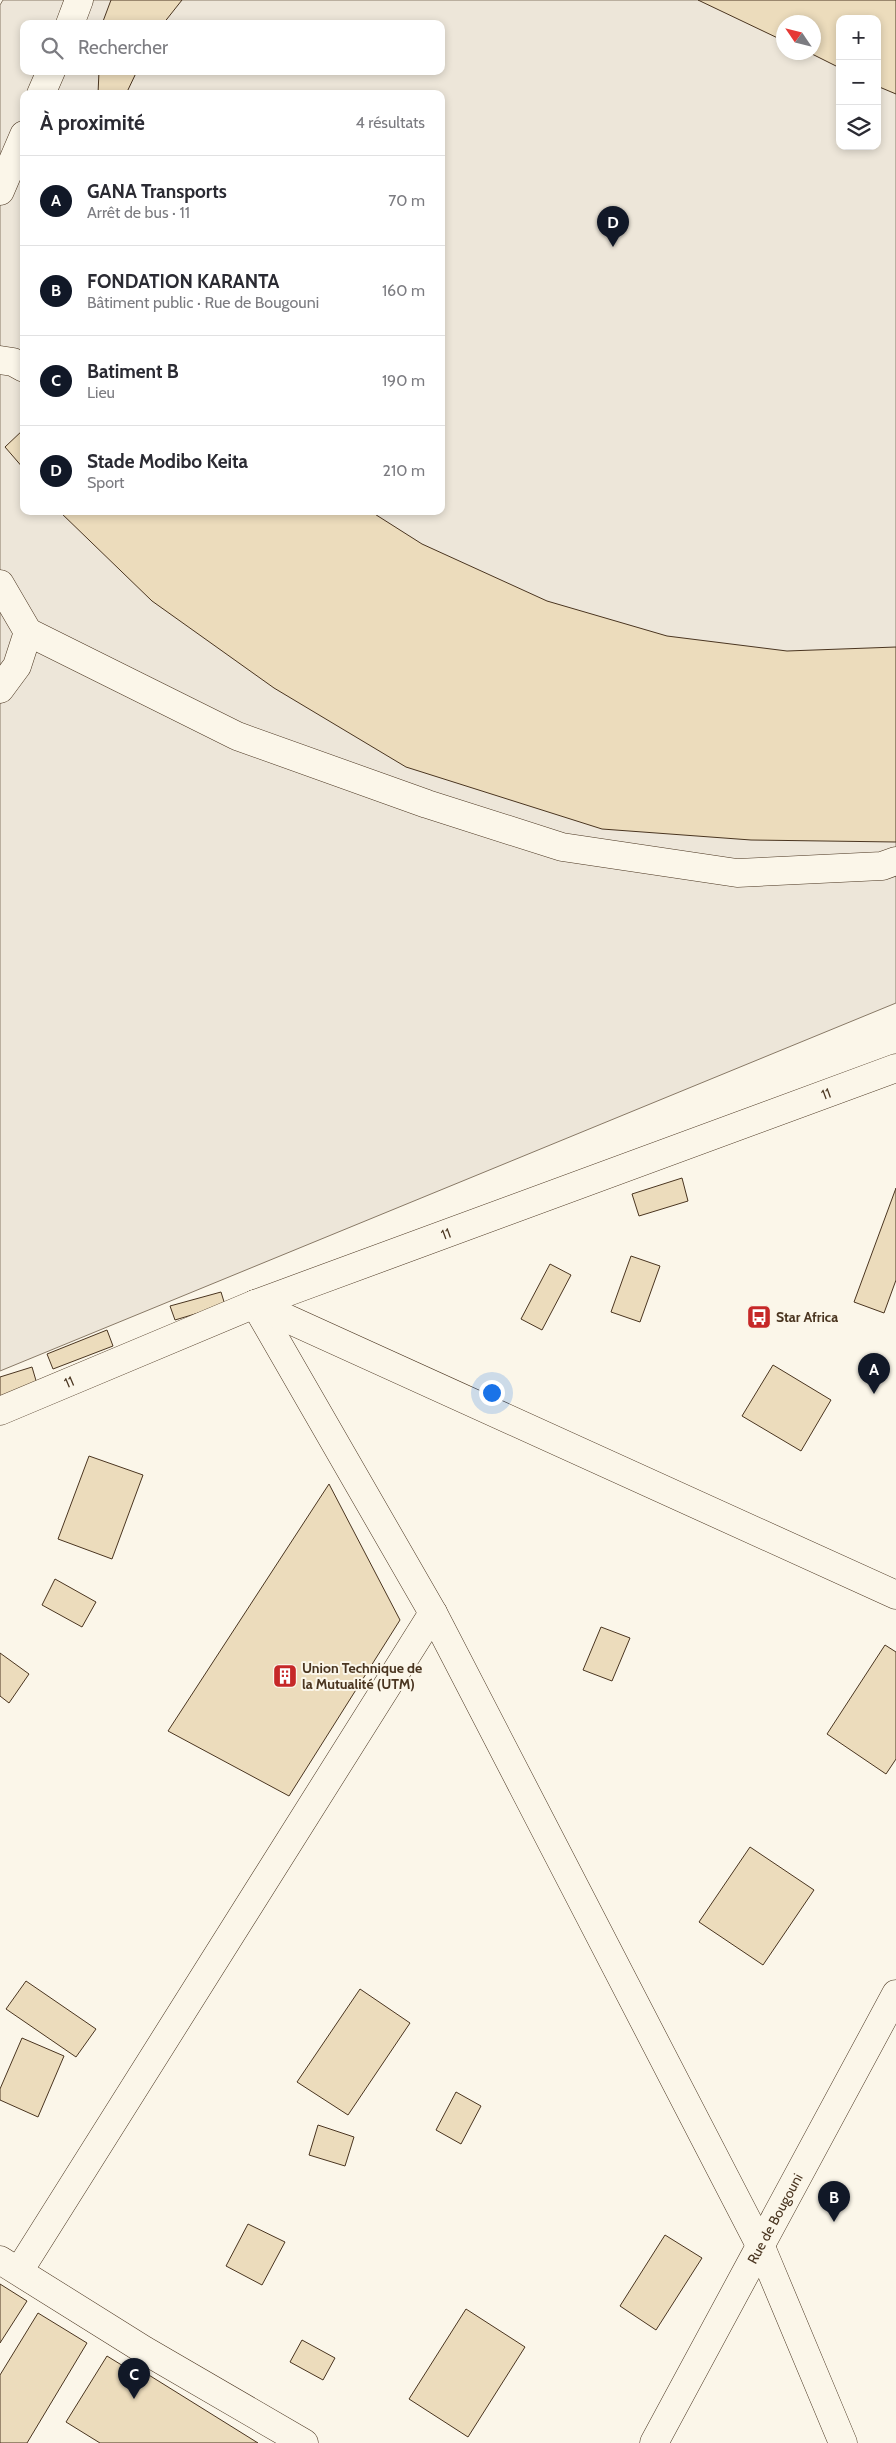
<!DOCTYPE html>
<html lang="fr">
<meta charset="utf-8">
<style>
body{margin:0;font-family:Cabin,sans-serif;background:#f7f7f7;color:#2b2b33}
.controls{position:absolute;right:15px;top:15px;display:grid;overflow:hidden;border-radius:10px;box-shadow:0 2px 8px #0003}
.controls button{width:45px;height:45px;display:grid;place-items:center;padding:0;border:0;border-bottom:1px solid #e1e1e2;background:#fff;color:#2b2b33;font:25px sans-serif}
.compass{position:absolute;left:776px;top:15px;width:45px;height:45px;border-radius:50%;background:#fff;box-shadow:0 2px 8px #0003;rotate:305deg}
.you{position:absolute;left:491px;top:1392px;width:18px;height:18px;margin:-12px;border:4px solid #fff;border-radius:50%;background:#1a73e8;box-shadow:0 0 0 8px #1a73e833}
.badge{display:grid;place-items:center;width:32px;height:32px;border-radius:50%;background:#111827;color:#fff;font-size:16px;font-weight:700}
.pin{position:absolute;translate:-50% -41px;filter:drop-shadow(0 1px 2px #0008)}
.pin::after{content:'';position:absolute;top:26px;width:18px;height:15px;background:inherit;clip-path:polygon(0 0,100% 0,50% 100%)}
.list{margin:0;padding:0;list-style:none}
h2{display:flex;justify-content:space-between;align-items:center;height:65px;margin:0;padding:0 20px;font-size:21px}
h2 small{font-size:16px;font-weight:400;color:#7c7c81}
.list li{display:grid;grid-template-columns:32px 1fr auto;gap:15px;align-items:center;box-sizing:border-box;height:90px;padding:0 20px;border-top:1px solid #e1e1e2}
.list b{display:block;font-size:19px;white-space:nowrap}
.list p{margin:0;font-size:16px;white-space:nowrap;color:#7c7c81}
.list em{font-size:16px;font-style:normal;color:#7c7c81}
.icon{flex:none;width:28px;height:28px;fill:none;stroke:currentColor;stroke-width:2;stroke-linecap:round;stroke-linejoin:round}
.map{position:relative;flex:none;width:896px;height:2443px;overflow:hidden}
.search{position:absolute;background:#fff;box-shadow:0 2px 8px #0003;left:20px;top:20px;width:425px;height:55px;display:flex;align-items:center;gap:12px;box-sizing:border-box;padding:0 18px;border-radius:10px;color:#7c7c81;font-size:19px}
.panel{position:absolute;background:#fff;box-shadow:0 2px 8px #0003;left:20px;top:90px;width:425px;height:425px;border-radius:10px}
.map>svg:first-child{display:block}
.green{fill:#ede6d9;stroke:#887966;fill-rule:evenodd}
.building{fill:#ecdcbc;stroke:#4a3520}
.lines{fill:none;stroke-linecap:round;stroke-linejoin:round}
.minor-casing{stroke:#4a3520;stroke-width:29}
.major-casing{stroke:#4a3520;stroke-width:29}
.minor{stroke:#fbf6e9;stroke-width:28}
.major{stroke:#fbf6e9;stroke-width:28}
.labels{text-anchor:middle;dominant-baseline:central;stroke-width:4;stroke-linejoin:round;paint-order:stroke}
.street-label{font-size:14px;fill:#4a3520;stroke:#fbf6e9}
.poi-label{font-size:14px;font-weight:bold;fill:#4a3520;stroke:#fbf6e9;text-anchor:start}
</style>
<div class="map">
<svg width="896" height="2443" viewBox="0 0 896 2443">
<rect width="100%" height="100%" fill="#fbf6e9"/>
<path class="green" d="M3,0h893v1003l-896,368v-1366zM840,19h37v127h-37zM784,22h30v30h-30zM24,24h417v47h-417zM24,94h417v417h-417z"/>
<path class="building" d="M111,0h71l-19,24h-61z
M698,0h198v94l-19,-8v-67h-37v49l-32,-16h6v-30h-30v19z
M99,71h38l-11,23h-28z
M24,429v40l-19,-22z
M59,511h311l52,33 125,57 120,35 120,15 109,-4v195l-145,-2 -149,-11 -196,-62 -132,-79 -122,-87z
M682,1178l6,23 -49,15 -7,-22z
M896,1188v92l-12,33 -30,-11z
M631,1256l29,10 -20,56 -29,-10z
M550,1264l21,11 -29,55 -21,-11z
M221,1292l4,13 -50,15 -5,-14z
M107,1330l6,16 -60,23 -6,-15z
M773,1365l58,35 -30,51 -59,-35z
M32,1367l5,17 -37,12v-19z
M89,1456l54,19 -31,84 -54,-20z
M329,1484l71,136 -111,176 -121,-65z
M55,1579l41,23 -14,25 -40,-22z
M601,1627l29,11 -18,43 -29,-11z
M885,1645l11,7v107l-10,15 -59,-40z
M0,1653l29,21 -20,29 -9,-7z
M750,1847l64,43 -51,75 -64,-43z
M26,1981l70,48 -20,28 -70,-48z
M360,1989l50,34 -62,92 -51,-33z
M22,2038l42,18 -26,61 -38,-17v-11z
M456,2092l25,14 -20,38 -25,-14z
M318,2125l36,12 -9,29 -36,-11z
M248,2224l37,18 -23,43 -36,-19z
M665,2235l37,23 -46,72 -36,-24z
M0,2284l27,17 -27,42z
M466,2309l59,38 -57,90 -59,-38z
M38,2313l49,30 -60,100h-27v-68z
M302,2340l33,18 -12,22 -33,-18z
M107,2356l34,21 3,-5 114,71h-158l-34,-21z"/>
<g class="lines">
<defs>
<g id="minor">
<path d="M70,24l9,-24"/>
<path d="M41,94l10,-23"/>
<path d="M0,191l24,-56"/>
<path d="M0,360l13,2 11,6"/>
<path d="M0,584l28,48 -11,34 -17,23"/>
<path d="M28,632l209,104 190,68 135,43 175,26 145,-7 14,-5"/>
<path d="M255,1304l178,309 328,634 82,196"/>
<path d="M255,1304l641,291"/>
<path id="s1" d="M0,1411l255,-107 641,-236"/>
<path d="M0,2260l144,90 160,93"/>
<path d="M19,2271l414,-658"/>
</g>
<g id="major">
<path id="s2" d="M654,2443l242,-449"/>
</g>
</defs>
<use href="#minor" class="minor-casing"/>
<use href="#major" class="major-casing"/>
<use href="#minor" class="minor"/>
<use href="#major" class="major"/>
</g>
<defs>
<symbol id="bus-square" viewBox="-11 -11 22 22"><rect x="-9" y="-9" width="18" height="18" rx="4" fill="#c62828" stroke="#fbf6e9"/><path d="M-5-6H5V4H4V6H2V4H-2V6H-4V4H-5ZM-3.5-4V0h7V-4ZM-3.5 1.2v1.5H-2V1.2ZM2 1.2v1.5H3.5V1.2Z" fill="#fff"/></symbol>
<symbol id="building-square" viewBox="-11 -11 22 22"><rect x="-9" y="-9" width="18" height="18" rx="4" fill="#c62828" stroke="#fbf6e9"/><path d="M-4-6H4V6H1V3H-1V6H-4ZM-2.5-4.3h1.7v1.8h-1.7ZM.8-4.3h1.7v1.8H.8ZM-2.5-1h1.7V.8h-1.7ZM.8-1h1.7V.8H.8Z" fill="#fff"/></symbol>
</defs>
<g fill-rule="evenodd">
<use href="#bus-square" x="745" y="1303" width="28" height="28"/>
<use href="#building-square" x="271" y="1662" width="28" height="28"/>
</g>
<g class="labels">
<g class="street-label">
<text stroke="none"><textPath href="#s1" startOffset="885">11</textPath></text>
<text stroke="none"><textPath href="#s1" startOffset="480">11</textPath></text>
<text stroke="none"><textPath href="#s1" startOffset="75">11</textPath></text>
<text stroke="none"><textPath href="#s2" startOffset="255">Rue de Bougouni</textPath></text>
</g>
<g class="poi-label">
<text x="776" y="1317">Star Africa</text>
<text x="302" y="1668">Union Technique de<tspan x="302" dy="16">la Mutualité (UTM)</tspan></text>
</g>
</g>
</svg>
<div class="controls">
<button>+</button>
<button>−</button>
<button><svg class="icon" aria-label="layers" viewBox="0 0 24 24"><path d="M12 4l9 5-9 5-9-5zM3 14l9 5 9-5"/></svg></button>
</div>
<svg class="compass" viewBox="-18 -18 36 36"><path d="M0-13l5 13h-10z" fill="#e53935"/><path d="M0 13l5-13h-10z" fill="#7c7c81"/></svg>
<div class="you"></div>
<div class="pin badge" style="left:874px;top:1394px">A</div>
<div class="pin badge" style="left:834px;top:2222px">B</div>
<div class="pin badge" style="left:134px;top:2399px">C</div>
<div class="pin badge" style="left:613px;top:247px">D</div>
<div class="search"><svg class="icon" aria-label="search" viewBox="0 0 24 24"><circle cx="10" cy="10" r="6"/><path d="M15 15l6 6"/></svg>Rechercher</div>
<section class="panel">
<h2>À proximité<small>4 résultats</small></h2>
<ul class="list">
<li><span class="badge">A</span><div><b>GANA Transports</b><p>Arrêt de bus · 11</p></div><em>70 m</em></li>
<li><span class="badge">B</span><div><b>FONDATION KARANTA</b><p>Bâtiment public · Rue de Bougouni</p></div><em>160 m</em></li>
<li><span class="badge">C</span><div><b>Batiment B</b><p>Lieu</p></div><em>190 m</em></li>
<li><span class="badge">D</span><div><b>Stade Modibo Keita</b><p>Sport</p></div><em>210 m</em></li>
</ul>
</section>
</div>
